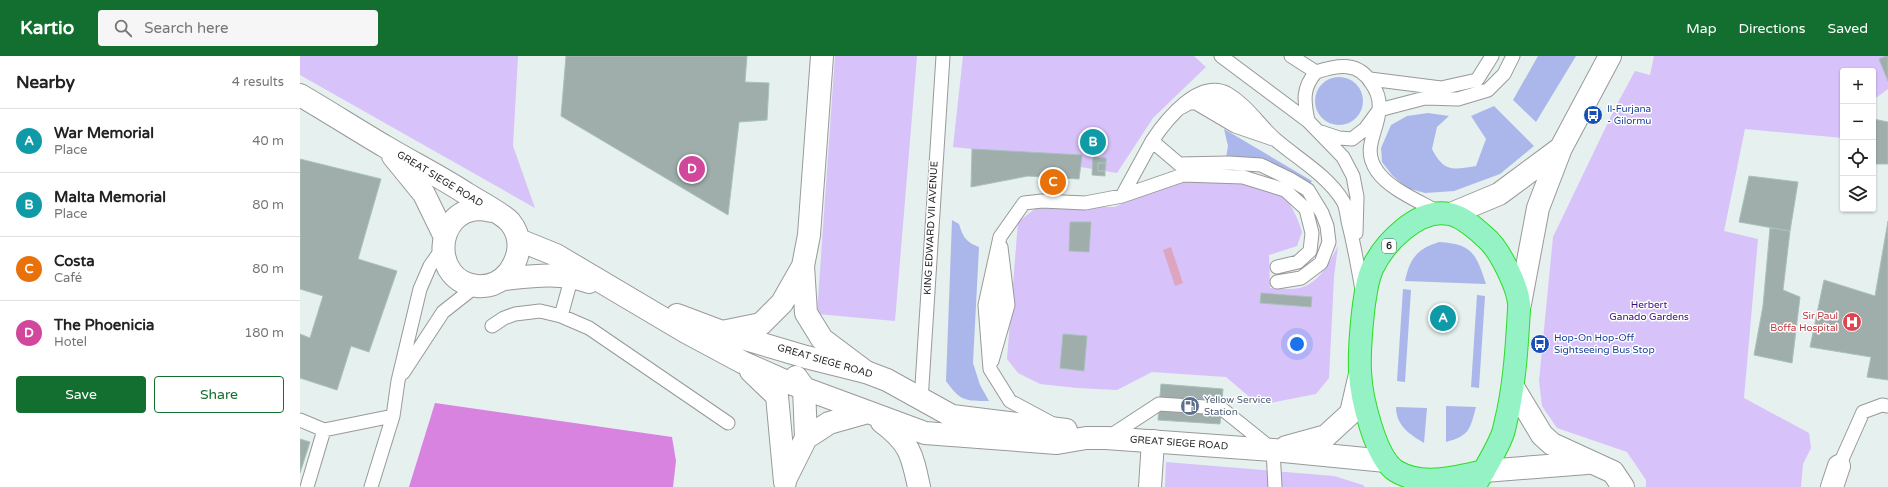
<!DOCTYPE html>
<meta charset="utf-8">
<style>
body{margin:0;font-family:"Varela Round",sans-serif;background:#f6f6f6;color:#222}
.controls{position:absolute;right:12px;top:12px;display:grid;overflow:hidden;border-radius:4px;box-shadow:0 1px 3px #0004}
.controls button{width:36px;height:36px;display:grid;place-items:center;padding:0;border:0;border-bottom:1px solid #e0e0e0;background:#fff;color:#222;font:20px sans-serif}
.you{position:absolute;left:997px;top:288px;width:14px;height:14px;margin:-10px;border:3px solid #fff;border-radius:50%;background:#1a73e8;box-shadow:0 0 0 6px #1a73e833}
.badge{display:grid;place-items:center;width:26px;height:26px;border-radius:50%;background:#136f2f;color:#fff;font-size:13px;font-weight:700}
.pin{position:absolute;translate:-50% -50%;border:2px solid #fff;box-shadow:0 1px 4px #0006}
.list{margin:0;padding:0;list-style:none}
h2{display:flex;justify-content:space-between;align-items:center;height:52px;margin:0;padding:0 16px;font-size:17px}
h2 small{font-size:13px;font-weight:400;color:#767676}
.list li{display:grid;grid-template-columns:26px 1fr auto;gap:12px;align-items:center;box-sizing:border-box;height:64px;padding:0 16px;border-top:1px solid #e0e0e0}
.list b{display:block;font-size:15px;white-space:nowrap}
.list p{margin:0;font-size:13px;white-space:nowrap;color:#767676}
.list em{font-size:13px;font-style:normal;color:#767676}
.actions{display:flex;gap:8px;padding:12px 16px}
.actions a{flex:1;padding:9px 0;border:1px solid #136f2f;border-radius:4px;text-align:center;font-size:14px;color:#136f2f}
.actions .main{background:#136f2f;color:#fff}
.icon{flex:none;width:22px;height:22px;fill:none;stroke:currentColor;stroke-width:2;stroke-linecap:round;stroke-linejoin:round}
.map{position:relative;flex:none;width:1588px;height:431px;overflow:hidden}
header{display:flex;align-items:center;gap:24px;box-sizing:border-box;height:56px;padding:0 20px;background:#136f2f;color:#fff}
header strong{font-size:19px}
nav{display:flex;gap:22px;margin-inline-start:auto;font-size:14px}
.search{width:280px;height:36px;background:#f6f6f6;display:flex;align-items:center;gap:10px;box-sizing:border-box;padding:0 14px;border-radius:4px;color:#767676;font-size:15px}
main{display:flex}
aside{flex:1;background:#fff}
.map>svg:first-child{display:block}
.grass{fill:#abb7ea}
.park{fill:#d7c2fa}
.pitch{fill:#d783df}
.water{fill:#dda5c0}
.building{fill:#a0aeab;stroke:#a7c1bb}
.lines{fill:none;stroke-linecap:round;stroke-linejoin:round}
.service-casing{stroke:#999;stroke-width:15}
.minor-casing{stroke:#999;stroke-width:24}
.tertiary-casing{stroke:#999;stroke-width:24}
.trunk-casing{stroke:#2cdc24;stroke-width:24}
.service{stroke:#fff;stroke-width:13}
.minor{stroke:#fff;stroke-width:22}
.tertiary{stroke:#fff;stroke-width:22}
.trunk{stroke:#94f2c4;stroke-width:22}
.labels{text-anchor:middle;dominant-baseline:central;stroke-width:3;stroke-linejoin:round;paint-order:stroke}
.shield{fill:#fff;stroke:#626262;stroke-width:1}
.shield-label{font-size:9px;font-weight:bold;fill:#1f1f1f}
.transit-label{font-size:10px;fill:#164399;stroke:#fff;text-anchor:start}
.street-label{font-size:10px;fill:#1f1f1f;stroke:#fff}
.park-label{font-size:10px;fill:#370b7e;stroke:#fff}
.health-label{font-size:10px;fill:#be3a42;stroke:#fff;text-anchor:end}
.service-label{font-size:10px;fill:#4e5e75;stroke:#fff;text-anchor:start}
</style>
<header>
<strong>Kartio</strong>
<div class="search"><svg class="icon" aria-label="search" viewBox="0 0 24 24"><circle cx="10" cy="10" r="6"/><path d="M15 15l6 6"/></svg>Search here</div>
<nav><a>Map</a><a>Directions</a><a>Saved</a></nav>
</header>
<main>
<aside>
<h2>Nearby<small>4 results</small></h2>
<ul class="list">
<li><span class="badge" style="background:#0f9aa8">A</span><div><b>War Memorial</b><p>Place</p></div><em>40 m</em></li>
<li><span class="badge" style="background:#0f9aa8">B</span><div><b>Malta Memorial</b><p>Place</p></div><em>80 m</em></li>
<li><span class="badge" style="background:#e8710a">C</span><div><b>Costa</b><p>Café</p></div><em>80 m</em></li>
<li><span class="badge" style="background:#d1479c">D</span><div><b>The Phoenicia</b><p>Hotel</p></div><em>180 m</em></li>
</ul>
<div class="actions"><a class="main">Save</a><a>Share</a></div>
</aside>
<div class="map">
<svg width="1588" height="431" viewBox="0 0 1588 431">
<rect width="100%" height="100%" fill="#e5f0ef"/>
<path class="grass" d="M1238,0h38l-40,66 -23,-22z
M1015 45a24 24 0 1 1 48 0a24 24 0 1 1-48 0Z
M1194,50l40,40 -34,28 -46,17 -29,2 -18,-5 -15,-13 -10,-13 -1,-14 10,-23 16,-9 21,-3 21,3 -12,11 -5,22c12,23 20,21 44,17l10,-27 -15,-23z
M924,73l88,52 -3,5 -83,-28 2,-12z
M652,164l7,4c4,13 7,18 20,23l-6,116 7,22 9,16c-24,0 -29,0 -43,-20z
M1139,186c34,2 37,12 47,42l-81,-3c5,-23 12,-32 34,-39z
M1103,233l8,1 -6,92 -8,-1z
M1177,239l8,1 -6,92 -8,-1z
M1146,350l30,1c-6,23 -7,29 -30,35z
M1096,351l31,1 -3,35c-15,-9 -28,-18 -28,-36z"/>
<path class="park" d="M0,0h218l-5,90 22,62 -235,-133z
M535,0h82l-22,265 -78,-7z
M663,0h231l12,11 -53,51 -36,55 -145,-24 -19,-2z
M1354,0h232l-6,3 8,22v8l-15,11v-29h-30v67l-98,-9 -21,102 34,8 -14,159 65,35 2,15 -8,16 -2,23h-155v-7l-19,-28 -70,-24 -15,-22 -3,-25 14,-144 62,-129 20,-37 15,4z
M905,119c24,5 68,9 84,28 6,9 10,19 13,29l-5,14 -28,9 1,33c9,0 20,2 29,0 20,-4 30,-25 39,-42l-4,31 -5,101 -13,16 -57,11 -33,-28 -74,-5 -35,18 -40,-2 -37,-4 -22,-11 -11,-14 11,-137 22,-17 16,2h58l50,-20z
M866,406l168,14 29,9 2,2h-200z"/>
<path class="pitch" d="M135,347l237,34 4,24 -3,26h-264z"/>
<path class="water" d="M871,191l12,36 -8,3 -12,-36z"/>
<path class="building" d="M266,0h181l-2,26 24,1 -2,37 -28,2 -11,93 -167,-99z
M1586,0h2v25l-9,-22z
M1573,63l15,3v42h-15z
M672,93l110,6 -3,24 -51,-3 -57,11z
M793,101l13,1v5h-8v8h7v5l-13,-1z
M0,103l81,20 -23,80 39,12 -28,81 -18,-6 -14,44 -37,-12v-44l10,4 13,-42 -23,-7z
M798,107h8l-1,8h-7z
M1449,120l49,6 -8,49 -51,-9z
M1588,165v159l-21,-3 4,-20 -61,-10 14,-67 51,16z
M770,166h21l-2,30 -20,-1z
M1470,172l20,3 -7,59 17,7 -8,66 -38,-8 9,-49z
M961,237l51,4 -1,10 -51,-4z
M763,278l24,2 -3,35 -24,-3z
M861,328l62,5 -3,35 -62,-4z
M0,383l10,3 -10,31z"/>
<g class="lines">
<defs>
<path id="service" d="M921,0l87,65 35,36 10,19 4,21 -1,36
M991,0l25,16
M1016,16c22,-7 43,-11 56,12 5,7 8,17 7,26 -1,22 -18,38 -2,61 12,18 44,31 63,42
M1070,23l71,9 36,-8 15,-24
M897,41c25,1 42,19 61,31
M882,51l7,-4h7l39,23 38,13
M1008,65c-4,-20 -6,-33 8,-49
M1021,76l18,6 13,1 13,-10 14,-19 46,-12 33,1 30,-9 16,-16 9,-18
M822,140l30,-55
M977,226l24,-4 20,-15 8,-21 -2,-16 -5,-13 -14,-23 -18,-11 -29,-14 -32,-2 -50,1 -27,-23c14,-21 47,-63 76,-47 19,11 32,32 48,46 22,19 51,35 67,61 3,5 4,14 5,20 6,23 10,46 14,69
M261,260l11,-40
M192,270l12,-8 11,-4 25,-3 21,5 28,12 139,95
M694,275l4,-56
M692,305l16,-56 -7,-58
M103,317l40,-61 33,-26
M621,345l22,-345
M0,364l24,10 69,-14
M753,368l-43,-23 -20,-32 -5,-64 15,-68 24,-34 18,-2 43,2 37,-7 61,-21 60,2 42,13 21,19 6,24 -2,18 -12,11 -21,5
M807,382l52,-34 62,4 52,42 2,37
M1539,410l24,-54 19,-7 6,1
M7,431l17,-57
M71,431l22,-71 5,-35 22,-92 10,-23 12,-17"/>
<path id="minor" d="M522,0l-13,179 -6,31 3,47 16,26 44,33
M422,276l39,-8 21,-21 21,-37
M1213,331l29,48 10,9 61,28 10,15
M1184,415l103,-8
M850,431l3,-46
M1532,431l7,-21"/>
<path id="tertiary" d="M0,39c29,17 57,35 86,52 27,16 55,30 81,47 11,7 36,20 43,28 13,16 10,35 -1,50 -8,10 -19,15 -32,14 -46,-4 -44,-75 2,-77 5,0 10,2 15,2
M93,100l31,38 20,41
M1151,158l48,-20 62,-46
M219,184l37,15 130,77 56,30 45,20 138,51 132,10 29,-5h20l167,12 113,11
M204,223c29,-3 57,-7 85,3
M1220,248l18,-96 23,-60 49,-92
M377,259l45,17 84,25 60,15 21,8 65,36 114,14
M451,315l26,25 8,86
M582,366c28,21 30,32 37,65
M506,382l23,-15 39,-11
M986,391l40,-11 25,-23 9,-39
M485,424l21,-42 -2,-50 -8,-11"/>
<path id="trunk" d="M1174,431c10,-17 22,-35 29,-54 2,-6 3,-14 5,-21 7,-34 9,-68 11,-103 2,-18 -20,-61 -34,-72 -10,-9 -23,-21 -36,-23 -31,-6 -65,29 -77,55 -9,21 -13,80 -12,103 1,24 15,86 36,99 26,16 60,6 88,0"/>
</defs>
<use href="#service" class="service-casing"/>
<use href="#minor" class="minor-casing"/>
<use href="#tertiary" class="tertiary-casing"/>
<use href="#trunk" class="trunk-casing"/>
<use href="#service" class="service"/>
<use href="#minor" class="minor"/>
<use href="#tertiary" class="tertiary"/>
<use href="#trunk" class="trunk"/>
</g>
<defs>
<symbol id="bus-disc" viewBox="-11 -11 22 22"><circle r="9.5" fill="#1a4fb4" stroke="#fff"/><path d="M-5-6H5V4H4V6H2V4H-2V6H-4V4H-5ZM-3.5-4V0h7V-4ZM-3.5 1.2v1.5H-2V1.2ZM2 1.2v1.5H3.5V1.2Z" fill="#fff"/></symbol>
<symbol id="hospital-disc" viewBox="-11 -11 22 22"><circle r="9.5" fill="#e0444e" stroke="#fff"/><path d="M-5-5h3v3.5h4V-5h3V5h-3V1.5h-4V5h-3Z" fill="#fff"/></symbol>
<symbol id="fuel-disc" viewBox="-11 -11 22 22"><circle r="9.5" fill="#5c6f8a" stroke="#fff"/><path d="M-5.5-6h7V0h2V4h1.3V-2.5L3-4.5l.8-.8L6-3V5H2.5V1h-1V6h-7ZM-4.2-4.7v3.2H.2V-4.7Z" fill="#fff"/></symbol>
</defs>
<g fill-rule="evenodd">
<use href="#bus-disc" x="1282" y="48" width="22" height="22"/>
<use href="#hospital-disc" x="1541" y="255" width="22" height="22"/>
<use href="#bus-disc" x="1229" y="277" width="22" height="22"/>
<use href="#fuel-disc" x="879" y="339" width="22" height="22"/>
</g>
<g class="labels">
<rect class="shield" x="1082" y="183" width="14" height="14" rx="3"/>
<g class="shield-label">
<text x="1089" y="190">6</text>
</g>
<g class="transit-label">
<text x="1307" y="53">Il-Furjana<tspan x="1307" dy="12">- Ġilormu</tspan></text>
<text x="1254" y="282">Hop-On Hop-Off<tspan x="1254" dy="12">Sightseeing Bus Stop</tspan></text>
</g>
<g class="street-label">
<text transform="translate(140 123) rotate(31)">GREAT SIEGE ROAD</text>
<text transform="translate(631 172) rotate(-87)">KING EDWARD VII AVENUE</text>
<text transform="translate(525 305) rotate(16)">GREAT SIEGE ROAD</text>
<text transform="translate(879 387) rotate(4)">GREAT SIEGE ROAD</text>
</g>
<g class="park-label">
<text x="1349" y="249">Herbert<tspan x="1349" dy="12">Ganado Gardens</tspan></text>
</g>
<g class="health-label">
<text x="1538" y="260">Sir Paul<tspan x="1538" dy="12">Boffa Hospital</tspan></text>
</g>
<g class="service-label">
<text x="904" y="344">Yellow Service<tspan x="904" dy="12">Station</tspan></text>
</g>
</g>
</svg>
<div class="controls">
<button>+</button>
<button>−</button>
<button><svg class="icon" aria-label="locate" viewBox="0 0 24 24"><circle cx="12" cy="12" r="6"/><path d="M12 2v4M12 18v4M2 12h4M18 12h4"/></svg></button>
<button><svg class="icon" aria-label="layers" viewBox="0 0 24 24"><path d="M12 4l9 5-9 5-9-5zM3 14l9 5 9-5"/></svg></button>
</div>
<div class="you"></div>
<div class="pin badge" style="left:1143px;top:262px;background:#0f9aa8">A</div>
<div class="pin badge" style="left:793px;top:86px;background:#0f9aa8">B</div>
<div class="pin badge" style="left:753px;top:126px;background:#e8710a">C</div>
<div class="pin badge" style="left:392px;top:113px;background:#d1479c">D</div>
</div>
</main>
